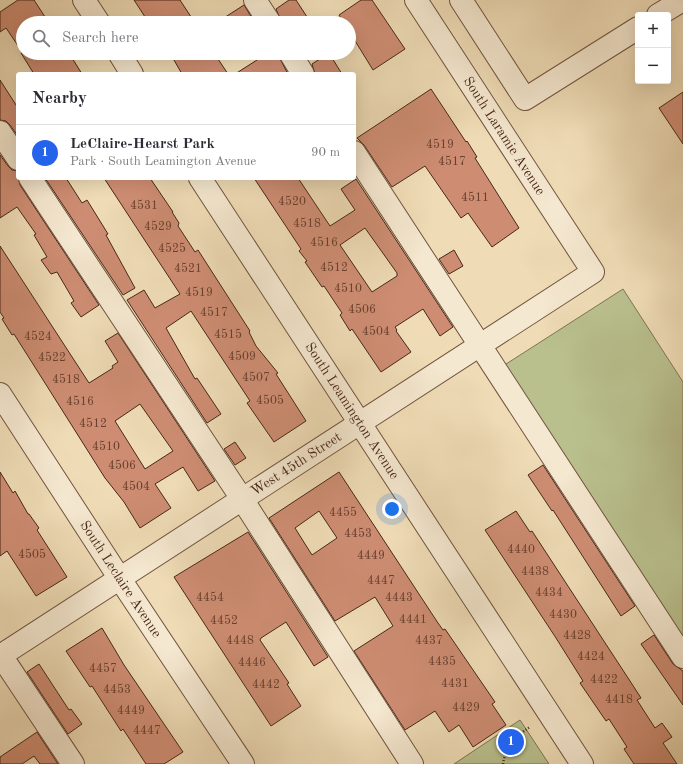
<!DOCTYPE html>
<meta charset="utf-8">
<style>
body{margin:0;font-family:"Old Standard TT",serif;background:#f2f2f3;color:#2b2b33}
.controls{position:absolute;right:12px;top:12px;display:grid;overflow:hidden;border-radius:4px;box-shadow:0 4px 16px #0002}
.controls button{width:36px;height:36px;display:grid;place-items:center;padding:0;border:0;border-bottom:1px solid #e1e1e2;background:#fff;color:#2b2b33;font:20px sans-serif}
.you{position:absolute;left:392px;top:509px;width:14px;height:14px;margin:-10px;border:3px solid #fff;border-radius:50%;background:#1a73e8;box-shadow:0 0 0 6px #1a73e833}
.badge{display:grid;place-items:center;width:26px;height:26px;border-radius:50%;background:#2563eb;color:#fff;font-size:13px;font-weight:700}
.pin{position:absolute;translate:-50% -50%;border:2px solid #fff;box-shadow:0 1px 4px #0006}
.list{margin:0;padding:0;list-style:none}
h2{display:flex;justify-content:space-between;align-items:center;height:52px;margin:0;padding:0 16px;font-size:17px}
h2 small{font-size:13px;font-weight:400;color:#7c7c81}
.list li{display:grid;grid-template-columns:26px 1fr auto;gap:12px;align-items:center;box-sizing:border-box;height:56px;padding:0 16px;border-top:1px solid #e1e1e2}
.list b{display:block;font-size:15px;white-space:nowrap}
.list p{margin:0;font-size:13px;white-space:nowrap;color:#7c7c81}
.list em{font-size:13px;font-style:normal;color:#7c7c81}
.icon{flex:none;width:22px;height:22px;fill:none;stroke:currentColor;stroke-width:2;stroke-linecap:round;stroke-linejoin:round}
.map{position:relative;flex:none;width:683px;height:764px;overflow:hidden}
.search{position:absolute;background:#fff;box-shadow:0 4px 16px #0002;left:16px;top:16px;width:340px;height:44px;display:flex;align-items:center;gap:10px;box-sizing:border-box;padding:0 14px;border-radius:22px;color:#7c7c81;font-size:15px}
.panel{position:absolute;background:#fff;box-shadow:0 4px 16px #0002;left:16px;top:72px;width:340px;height:108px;border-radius:4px}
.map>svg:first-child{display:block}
.green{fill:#b9c08e;stroke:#807452}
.building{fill:#ce8d73;stroke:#472717;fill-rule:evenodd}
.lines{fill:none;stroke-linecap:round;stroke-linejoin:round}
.minor-casing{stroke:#71543f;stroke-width:24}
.path{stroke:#472717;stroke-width:2.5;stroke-dasharray:1 2;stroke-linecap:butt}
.minor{stroke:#f5e8d0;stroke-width:22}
.labels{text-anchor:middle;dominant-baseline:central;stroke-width:3;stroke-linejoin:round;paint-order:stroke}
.number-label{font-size:12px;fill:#69402e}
.street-label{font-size:14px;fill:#472717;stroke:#f5e8d0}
</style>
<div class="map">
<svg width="683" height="764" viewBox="0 0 683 764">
<rect width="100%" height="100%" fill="#efdcb6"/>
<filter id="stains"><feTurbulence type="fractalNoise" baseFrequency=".005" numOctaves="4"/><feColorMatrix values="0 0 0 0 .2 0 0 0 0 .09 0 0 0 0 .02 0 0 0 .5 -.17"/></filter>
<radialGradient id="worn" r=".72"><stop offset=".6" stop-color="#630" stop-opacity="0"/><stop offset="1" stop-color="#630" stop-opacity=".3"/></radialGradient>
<path class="green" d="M623,289l60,93v258l-180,-274z
M520,720l29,44h-95z"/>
<path class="building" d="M18,0h16l15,23h-26v30l-17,-25 -6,4v-20z
M134,0h46l15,23h-46z
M289,0h7l15,23h-29l-6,-14z
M361,0h11l33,49 -32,21 -24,-39v-8h-5l-5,-8z
M244,5l11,18h-39z
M21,53h48l13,21h-48z
M170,53h44l14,21h-46z
M252,53h25l11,21h-53l22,-14z
M329,53l13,21h-27l-3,-10z
M0,80l18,28v28l-8,-11 -4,-4 -6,-1z
M431,89l35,53 1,-1 10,16 -2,1 44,70 -27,19 -24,-34 -7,5 -36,-52 -33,21 -28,-42 -7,-7z
M683,92v52l-24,-36z
M0,155l8,11 4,4 6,1 2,14 79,120 -18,12 -10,-14 3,-2 -17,-29 -6,2 -10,-14 6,-3 -13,-22 2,-1 -19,-27 -17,11z
M45,178h21l16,25 5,-3 21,34 -2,1 29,53 -12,7z
M104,178h46l23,34h-1l7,11 -1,3 17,26 3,-2 52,81 -1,1 7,14 22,27 -2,1 30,47 -32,21 -27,-39 3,-2 -59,-90 -25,17 29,51 2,-1 24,36 -14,9 -80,-123 17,-10 11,18 25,-14z
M254,178h44l32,48 25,-16 -14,-21 15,-10 97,148 -13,9 -17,-27 -28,18 2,3 -1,1 15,21 -30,20 -29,-43 -2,2 -10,-16 2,-2 -18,-27 -2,1 -17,-25 2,-1 -8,-10 2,-2zM365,228l32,45v3l-25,16 -32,-47z
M0,246l89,137 24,-15 -1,-2 6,-4 -13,-21 13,-8 97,148 -17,10 -15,-24 -28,17 16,24 -31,20 -16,-26 -19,-24 -91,-144 -2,1 -10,-16 2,-1 -4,-6zM140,404l33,47 -28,18 -30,-48z
M454,250l9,16 -14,8 -10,-15z
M235,442l11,16 -11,7 -11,-16z
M543,465l92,141 -14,10 -68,-106 -1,1 -24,-36z
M0,472l13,21 2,-2 13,23h1l10,14 -2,2 30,47 -31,19 -29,-45 -7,5z
M339,472l99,151 5,7 2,-1 50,73 -3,2 14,21 -33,22 -14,-22 -10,7 -14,-21 -30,19 -51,-79 39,-25 -18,-29 -40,24 -66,-103zM319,511l18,27 -25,17 -17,-27z
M516,511l14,21 2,-1 98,150 11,17 -4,2 18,28 7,-5 10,14 -9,6 14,21h-43l-10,-15 3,-2 -18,-28 -3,2 -26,-38 3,-2 -27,-43 -71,-108z
M248,532l80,125 -14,9 -28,-44 -25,16 -1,2 29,43 -2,1 14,22 -30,20 -97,-149z
M102,628l22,37 59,87 -19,12h-18l-23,-35 -2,2 -29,-45 -2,1 -24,-36z
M654,635l19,29 10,7v34l-42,-61z
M39,664l30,46 2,-1 11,15 -14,10 -41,-62z
M37,732l21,32h-18l-6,-8 -12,8h-22v-7z"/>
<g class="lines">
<defs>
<g id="minor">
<path d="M84,0l15,23"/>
<path d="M255,0l15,23"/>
<path d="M461,0l64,99 113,-71"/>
<path d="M658,15l25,-15"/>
<path d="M119,53l13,21"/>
<path d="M290,53l13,21"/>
<path d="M0,132l18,27"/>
<path d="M354,152l329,505"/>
<path d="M30,178l212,321 170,265"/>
<path id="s1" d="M200,178l382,586"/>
<path id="s2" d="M0,394l120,185 123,185"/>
<path d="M0,654l73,110"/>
<path id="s3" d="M0,656l593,-384 -177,-272"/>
</g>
</defs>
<use href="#minor" class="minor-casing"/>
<path class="path" d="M503,764c2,-16 14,-29 27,-37"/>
<use href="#minor" class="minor"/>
</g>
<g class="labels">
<g class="number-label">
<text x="440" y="145">4519</text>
<text x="452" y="162">4517</text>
<text x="475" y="198">4511</text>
<text x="292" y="202">4520</text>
<text x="144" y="206">4531</text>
<text x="307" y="224">4518</text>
<text x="158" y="227">4529</text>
<text x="324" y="243">4516</text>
<text x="172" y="249">4525</text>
<text x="334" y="268">4512</text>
<text x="188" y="269">4521</text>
<text x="348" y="289">4510</text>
<text x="199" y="293">4519</text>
<text x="362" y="310">4506</text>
<text x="214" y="313">4517</text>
<text x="376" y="332">4504</text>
<text x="228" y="335">4515</text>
<text x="38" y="337">4524</text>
<text x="242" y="357">4509</text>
<text x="52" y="358">4522</text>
<text x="256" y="378">4507</text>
<text x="66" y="380">4518</text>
<text x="270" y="401">4505</text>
<text x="80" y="402">4516</text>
<text x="93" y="424">4512</text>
<text x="106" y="447">4510</text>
<text x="122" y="466">4506</text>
<text x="136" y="487">4504</text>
<text x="343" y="513">4455</text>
<text x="358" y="534">4453</text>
<text x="521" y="550">4440</text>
<text x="32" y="555">4505</text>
<text x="371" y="556">4449</text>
<text x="535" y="572">4438</text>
<text x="381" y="581">4447</text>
<text x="549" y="593">4434</text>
<text x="210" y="598">4454</text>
<text x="399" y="598">4443</text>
<text x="563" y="615">4430</text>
<text x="413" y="620">4441</text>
<text x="224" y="621">4452</text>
<text x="577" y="636">4428</text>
<text x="240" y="641">4448</text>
<text x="429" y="641">4437</text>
<text x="591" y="657">4424</text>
<text x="442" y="662">4435</text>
<text x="252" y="663">4446</text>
<text x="103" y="669">4457</text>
<text x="604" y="680">4422</text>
<text x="455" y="684">4431</text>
<text x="266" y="685">4442</text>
<text x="117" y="690">4453</text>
<text x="619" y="700">4418</text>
<text x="466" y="708">4429</text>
<text x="131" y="711">4449</text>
<text x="147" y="731">4447</text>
</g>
<g class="street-label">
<text transform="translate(504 136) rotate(57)">South Laramie Avenue</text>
<text stroke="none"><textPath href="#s1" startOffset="278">South Leamington Avenue</textPath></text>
<text stroke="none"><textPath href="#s3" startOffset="353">West 45th Street</textPath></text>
<text stroke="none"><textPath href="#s2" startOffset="221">South Leclaire Avenue</textPath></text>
</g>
</g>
<rect width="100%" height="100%" filter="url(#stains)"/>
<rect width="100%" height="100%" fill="url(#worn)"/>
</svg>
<div class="controls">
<button>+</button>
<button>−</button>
</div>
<div class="you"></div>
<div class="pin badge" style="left:511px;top:742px">1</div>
<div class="search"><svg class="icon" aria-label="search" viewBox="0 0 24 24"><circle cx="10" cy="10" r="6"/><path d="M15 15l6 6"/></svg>Search here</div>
<section class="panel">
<h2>Nearby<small></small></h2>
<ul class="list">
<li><span class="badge">1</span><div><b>LeClaire-Hearst Park</b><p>Park · South Leamington Avenue</p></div><em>90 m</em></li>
</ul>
</section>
</div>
